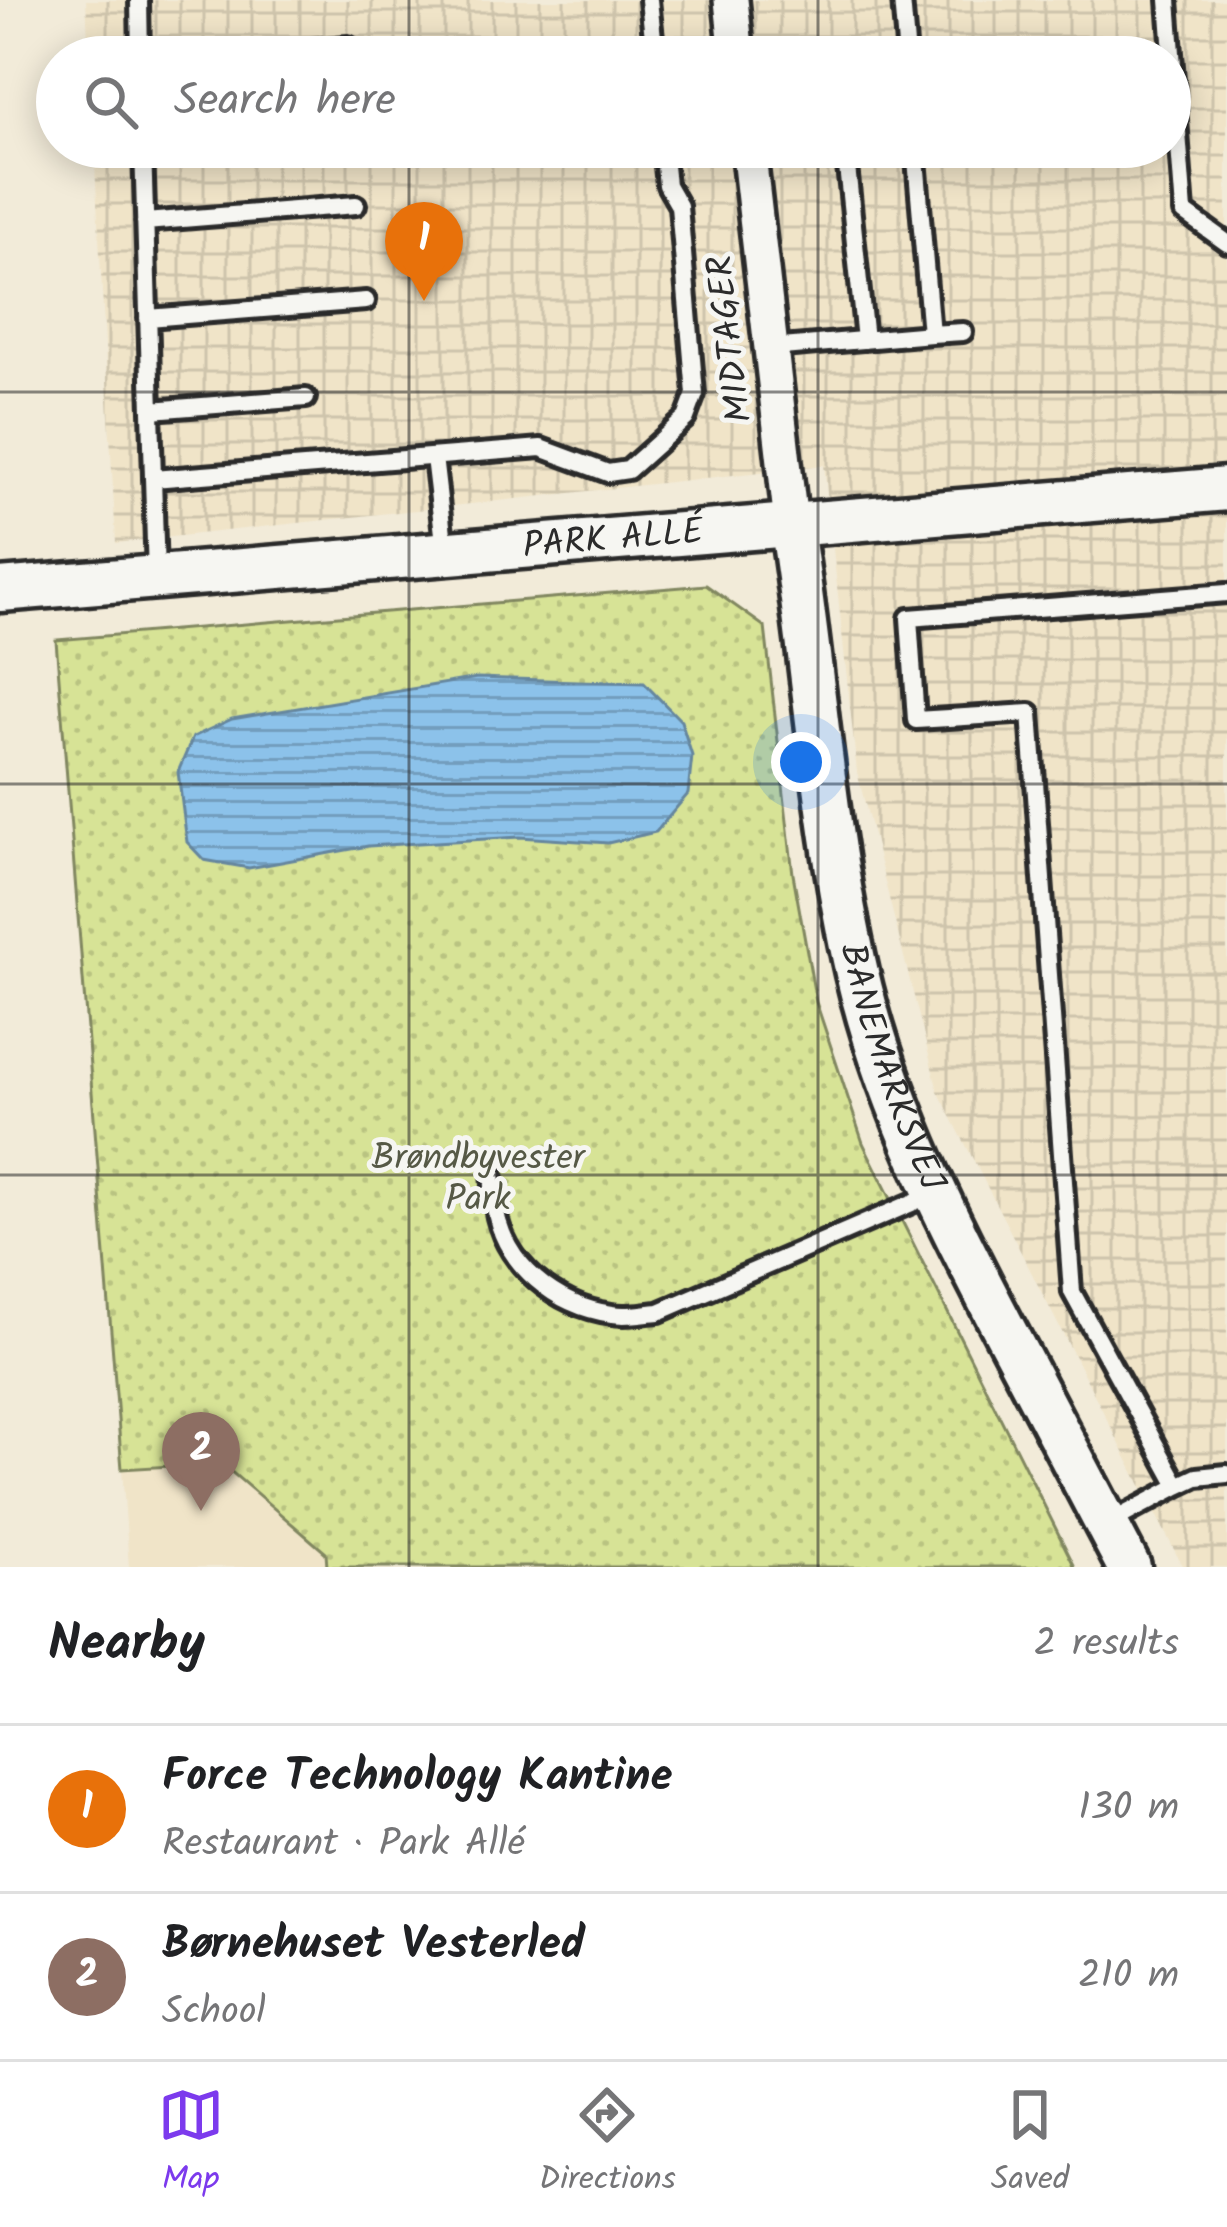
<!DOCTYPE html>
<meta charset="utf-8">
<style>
body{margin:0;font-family:Kalam,sans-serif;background:#f6f6f6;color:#202124}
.you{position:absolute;left:801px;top:762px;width:42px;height:42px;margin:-30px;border:9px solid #fff;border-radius:50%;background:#1a73e8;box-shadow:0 0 0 18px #1a73e833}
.badge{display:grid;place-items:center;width:78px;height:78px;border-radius:50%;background:#7c3aed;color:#fff;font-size:39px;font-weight:700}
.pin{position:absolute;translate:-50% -99px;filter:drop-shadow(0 3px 6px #0008)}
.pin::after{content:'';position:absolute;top:63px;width:42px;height:36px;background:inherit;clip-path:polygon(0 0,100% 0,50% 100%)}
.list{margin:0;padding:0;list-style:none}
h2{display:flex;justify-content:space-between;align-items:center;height:156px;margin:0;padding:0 48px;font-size:51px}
h2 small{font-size:39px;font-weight:400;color:#757577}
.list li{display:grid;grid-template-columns:78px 1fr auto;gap:36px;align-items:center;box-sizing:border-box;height:168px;padding:0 48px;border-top:3px solid #e0e0e0}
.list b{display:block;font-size:45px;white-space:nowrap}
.list p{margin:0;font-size:39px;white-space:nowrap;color:#757577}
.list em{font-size:39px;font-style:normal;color:#757577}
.icon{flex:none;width:66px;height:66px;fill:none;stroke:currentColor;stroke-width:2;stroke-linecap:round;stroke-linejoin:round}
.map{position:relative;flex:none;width:1227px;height:1567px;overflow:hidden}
.search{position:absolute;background:#fff;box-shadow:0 6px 30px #0003;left:36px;right:36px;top:36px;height:132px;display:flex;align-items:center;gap:30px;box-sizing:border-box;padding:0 42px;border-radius:66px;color:#757577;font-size:45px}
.sheet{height:492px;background:#fff}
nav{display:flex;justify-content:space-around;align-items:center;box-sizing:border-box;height:168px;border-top:3px solid #e0e0e0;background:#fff;font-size:33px;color:#757577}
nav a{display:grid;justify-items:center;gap:6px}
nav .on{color:#7c3aed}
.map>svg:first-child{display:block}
.built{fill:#f0e4c8}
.industrial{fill:url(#industrial-grid)}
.park{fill:url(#park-dots);stroke:#818760;stroke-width:3}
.water{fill:url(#water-rules);stroke:#65869e;stroke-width:3}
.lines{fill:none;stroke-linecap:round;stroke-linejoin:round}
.service-casing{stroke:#2b2b2b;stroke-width:26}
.minor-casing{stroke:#2b2b2b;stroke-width:42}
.tertiary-casing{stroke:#2b2b2b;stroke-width:51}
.service{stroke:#f6f6f2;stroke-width:16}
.minor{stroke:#f6f6f2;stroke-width:33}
.tertiary{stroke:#f6f6f2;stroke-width:42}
.grid{fill:none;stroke:#2b2b2b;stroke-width:3;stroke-opacity:0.55}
.labels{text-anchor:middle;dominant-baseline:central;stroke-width:10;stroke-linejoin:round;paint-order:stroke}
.street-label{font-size:36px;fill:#2b2b2b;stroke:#f6f6f2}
.park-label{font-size:36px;fill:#565946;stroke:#f6f6f2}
</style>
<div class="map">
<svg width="1227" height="1567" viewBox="0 0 1227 1567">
<defs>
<pattern id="industrial-grid" width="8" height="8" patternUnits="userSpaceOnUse" patternTransform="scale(3)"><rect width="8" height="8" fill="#f0e4c8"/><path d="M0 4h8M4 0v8" fill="none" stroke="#cec4ac"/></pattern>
<pattern id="park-dots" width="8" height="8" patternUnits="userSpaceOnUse" patternTransform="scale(3)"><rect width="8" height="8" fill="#d7e396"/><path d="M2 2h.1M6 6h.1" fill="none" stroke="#b9c381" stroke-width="1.8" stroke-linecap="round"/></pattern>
<pattern id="water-rules" width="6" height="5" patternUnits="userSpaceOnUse" patternTransform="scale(3)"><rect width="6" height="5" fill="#8cc2ea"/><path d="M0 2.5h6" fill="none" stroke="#739ebe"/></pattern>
</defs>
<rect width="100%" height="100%" fill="#f2ebd9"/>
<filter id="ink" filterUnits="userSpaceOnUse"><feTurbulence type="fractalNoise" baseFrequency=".00833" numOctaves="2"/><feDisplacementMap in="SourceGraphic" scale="24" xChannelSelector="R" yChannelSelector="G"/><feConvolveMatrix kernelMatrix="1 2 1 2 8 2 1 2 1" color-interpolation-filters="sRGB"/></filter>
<g filter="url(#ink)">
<path class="built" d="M221,1463l105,90 1,14h-198l-7,-98z"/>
<path class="industrial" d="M86,0h1141v1567h-44l-245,-476 -81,-319 -33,-307 -708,78 -22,-396h1076v-90h-1081z"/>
<path class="park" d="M706,585l59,42 28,247 23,128 47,141 212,424h-748l-1,-14 -105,-90 -99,6 -66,-829z"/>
<path class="water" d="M477,678l167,5 37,38 11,35 -4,38 -32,38 -48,11 -88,-6 -152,9 -119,22 -45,-8 -17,-18 -9,-70 15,-35 39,-18z"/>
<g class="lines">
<defs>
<path id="service" d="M139,0l1,57
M649,0l6,57
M902,0l5,57
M1168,0l16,212 43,31
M211,57l137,-11
M143,147l13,429
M845,147l20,193
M145,222l211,-17
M148,318l218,-17
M931,334l32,-2
M771,348l160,-14 -16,-187
M151,410l155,-12
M434,457l11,94
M153,479l388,-31 67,25 20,-3 58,-52 9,-24 -16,-188 -12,-21 -4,-38
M492,1170c1,12 1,25 3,37 9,58 61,99 117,107 15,3 32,-1 47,-2l276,-119
M1178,1486l19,-9 30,-3
M1107,1524l71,-38 -106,-194 -42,-579 -114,7 -7,-102 318,-25"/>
<path id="minor" d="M731,0l6,57
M748,147l43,376"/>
<g id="tertiary">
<path id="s1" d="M791,523c24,149 32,302 66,450 31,134 94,256 158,377 38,72 76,145 114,217"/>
<path id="s2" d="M0,590l1227,-101"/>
</g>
</defs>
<use href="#service" class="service-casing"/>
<use href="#minor" class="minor-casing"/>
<use href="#tertiary" class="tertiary-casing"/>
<use href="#service" class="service"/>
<use href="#minor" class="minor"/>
<use href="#tertiary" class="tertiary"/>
</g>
</g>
<path class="grid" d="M409,0v57M818,0v57M409,147v1420M818,147v1420M0,392h1227M0,784h1227M0,1175h1227"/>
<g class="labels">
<g class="street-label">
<text transform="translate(731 339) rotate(-97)">MIDTAGER</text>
<text stroke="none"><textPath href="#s2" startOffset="615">PARK ALLÉ</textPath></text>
<text stroke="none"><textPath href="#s1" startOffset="555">BANEMARKSVEJ</textPath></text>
</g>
<g class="park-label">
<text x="478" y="1159">Brøndbyvester<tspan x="478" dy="41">Park</tspan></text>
</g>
</g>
</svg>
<div class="you"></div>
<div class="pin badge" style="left:424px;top:301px;background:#e8710a">1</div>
<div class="pin badge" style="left:201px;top:1511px;background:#8d6e63">2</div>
<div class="search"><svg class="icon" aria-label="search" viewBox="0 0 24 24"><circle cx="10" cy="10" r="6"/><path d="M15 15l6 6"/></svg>Search here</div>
</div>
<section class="sheet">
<h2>Nearby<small>2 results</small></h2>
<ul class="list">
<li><span class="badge" style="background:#e8710a">1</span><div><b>Force Technology Kantine</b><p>Restaurant · Park Allé</p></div><em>130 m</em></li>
<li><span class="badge" style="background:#8d6e63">2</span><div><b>Børnehuset Vesterled</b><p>School</p></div><em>210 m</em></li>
</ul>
</section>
<nav>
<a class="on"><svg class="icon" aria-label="map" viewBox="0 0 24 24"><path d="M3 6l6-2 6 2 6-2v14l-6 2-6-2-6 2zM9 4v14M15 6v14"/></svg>Map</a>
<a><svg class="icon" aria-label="directions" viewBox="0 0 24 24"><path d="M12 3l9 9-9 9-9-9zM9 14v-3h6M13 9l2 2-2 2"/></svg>Directions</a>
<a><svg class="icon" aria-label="saved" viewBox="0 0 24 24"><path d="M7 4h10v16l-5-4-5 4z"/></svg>Saved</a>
</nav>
